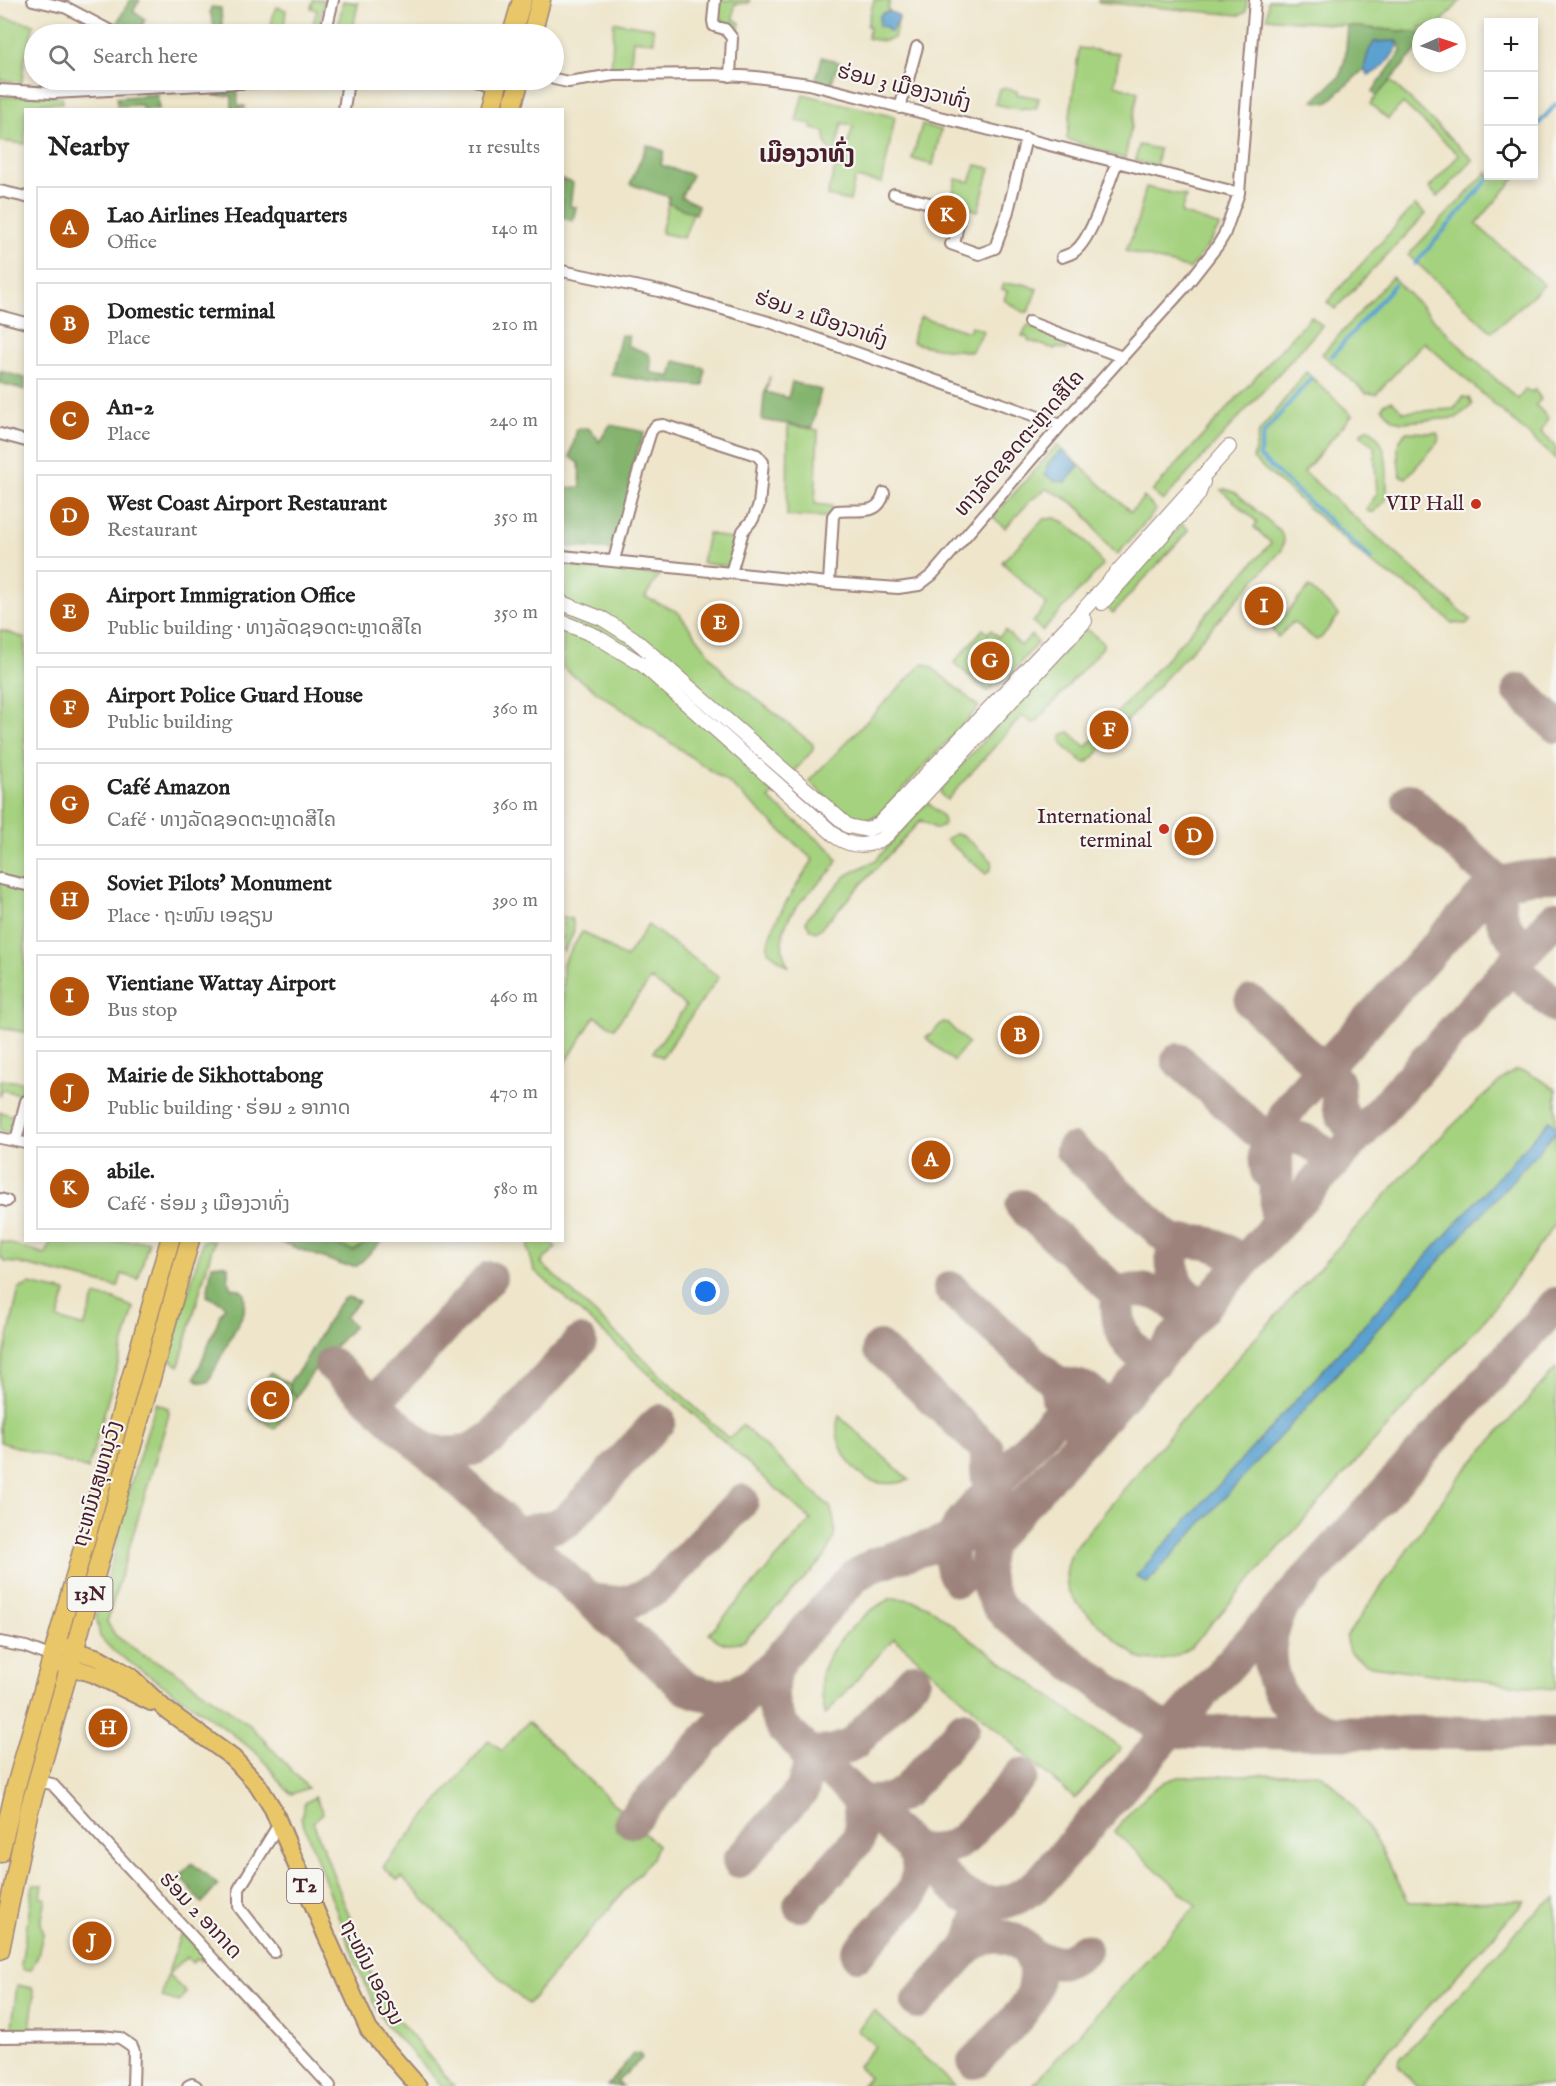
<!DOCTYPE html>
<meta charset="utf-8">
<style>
body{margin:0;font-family:"IM FELL English","Noto Sans Lao",serif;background:#f2f2f2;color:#222}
.controls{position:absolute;right:18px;top:18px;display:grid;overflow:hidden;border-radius:0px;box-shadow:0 3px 9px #0003}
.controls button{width:54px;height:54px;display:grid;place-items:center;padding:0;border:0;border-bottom:2px solid #e0e0e0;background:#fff;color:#222;font:30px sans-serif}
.compass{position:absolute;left:1412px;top:18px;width:54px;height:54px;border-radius:50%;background:#fff;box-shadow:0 3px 9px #0003;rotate:87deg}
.you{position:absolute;left:706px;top:1292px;width:21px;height:21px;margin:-15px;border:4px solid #fff;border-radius:50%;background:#1a73e8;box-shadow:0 0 0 9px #1a73e833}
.badge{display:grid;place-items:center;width:39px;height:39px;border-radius:50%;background:#b45309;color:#fff;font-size:20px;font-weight:700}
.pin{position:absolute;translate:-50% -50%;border:3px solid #fff;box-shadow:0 2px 6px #0006}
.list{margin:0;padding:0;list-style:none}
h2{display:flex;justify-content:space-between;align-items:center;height:78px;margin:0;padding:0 24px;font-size:26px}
h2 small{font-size:20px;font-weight:400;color:#767676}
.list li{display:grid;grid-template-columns:39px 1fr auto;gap:18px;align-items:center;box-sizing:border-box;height:84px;margin:0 12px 12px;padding:0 12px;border:2px solid #e0e0e0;border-radius:0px}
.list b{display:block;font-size:22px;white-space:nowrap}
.list p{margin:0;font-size:20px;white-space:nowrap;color:#767676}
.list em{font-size:20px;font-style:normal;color:#767676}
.icon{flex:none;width:33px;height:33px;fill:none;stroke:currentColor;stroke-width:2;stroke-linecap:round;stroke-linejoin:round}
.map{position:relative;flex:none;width:1556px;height:2086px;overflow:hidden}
.search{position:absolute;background:#fff;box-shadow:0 3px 9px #0003;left:24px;top:24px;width:540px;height:66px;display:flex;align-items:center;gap:15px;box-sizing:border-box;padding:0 21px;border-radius:33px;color:#767676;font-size:22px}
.panel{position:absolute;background:#fff;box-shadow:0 3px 9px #0003;left:24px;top:108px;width:540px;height:1134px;border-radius:0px}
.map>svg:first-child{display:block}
.green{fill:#a5d27f;stroke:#787855;stroke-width:1.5}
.forest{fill:#84b46e;stroke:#676a4c;stroke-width:1.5}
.water{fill:#5aa1d0;stroke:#52607e;stroke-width:1.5}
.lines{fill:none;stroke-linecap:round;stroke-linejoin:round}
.stream{stroke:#5aa1d0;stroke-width:4}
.taxiway{stroke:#9c827a;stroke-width:34}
.minor-casing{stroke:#9c827a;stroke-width:14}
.tertiary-casing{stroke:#9c827a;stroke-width:16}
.primary-casing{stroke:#9c827a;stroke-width:20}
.trunk-casing{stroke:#9c827a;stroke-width:21}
.minor{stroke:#fff;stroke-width:10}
.tertiary{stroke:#fff;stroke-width:14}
.primary{stroke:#e9c769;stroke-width:16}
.trunk{stroke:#e9c769;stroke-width:18}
.poi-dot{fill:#c8321e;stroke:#f6f6f2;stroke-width:2}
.labels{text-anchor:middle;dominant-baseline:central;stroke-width:4.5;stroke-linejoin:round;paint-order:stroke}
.shield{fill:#f6f6f2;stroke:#7e6067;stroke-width:1.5}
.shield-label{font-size:20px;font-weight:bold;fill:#4a1f2b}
.street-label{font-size:21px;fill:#4a1f2b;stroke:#f6f6f2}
.poi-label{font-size:21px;fill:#4a1f2b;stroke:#f6f6f2;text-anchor:end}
.quarter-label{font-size:24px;font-weight:bold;fill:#4a1f2b;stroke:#f6f6f2}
</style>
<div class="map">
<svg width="1556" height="2086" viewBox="0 0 1556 2086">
<rect width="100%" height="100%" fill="#f6f6f2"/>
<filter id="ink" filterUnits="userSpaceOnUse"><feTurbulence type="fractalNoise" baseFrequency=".0167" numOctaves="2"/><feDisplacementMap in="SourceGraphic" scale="12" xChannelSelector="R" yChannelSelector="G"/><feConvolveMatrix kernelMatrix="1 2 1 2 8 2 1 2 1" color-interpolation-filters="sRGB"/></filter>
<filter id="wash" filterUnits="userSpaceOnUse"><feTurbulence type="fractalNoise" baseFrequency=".008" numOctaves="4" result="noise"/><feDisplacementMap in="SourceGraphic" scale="24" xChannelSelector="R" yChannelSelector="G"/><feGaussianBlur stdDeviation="1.35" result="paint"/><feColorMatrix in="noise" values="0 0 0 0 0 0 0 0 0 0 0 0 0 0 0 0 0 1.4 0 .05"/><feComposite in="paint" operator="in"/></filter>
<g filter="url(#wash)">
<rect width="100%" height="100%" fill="#eee5ca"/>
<path class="green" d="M313,0h11l-7,34h-7l7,-24 -6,-2z
M720,0h30l-1,3 -14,1 -2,15 7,4 -3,14 -20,-19z
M874,0h16l-2,9 2,3 -6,1 3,14 4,5 8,-14 -5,20c-10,5 -17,2 -27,0l3,-11 -3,-1z
M1098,0h149l-1,12 -6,3 -142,-13z
M1268,0h193l-24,27h-16v6l-154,-15z
M343,1l15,2 -6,31h-15z
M277,7l9,3 -3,24h-12l1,-18z
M0,17l34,7 -10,38 -2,20 -22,-2z
M614,22l39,6 1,14 -21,-2 -3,32h-19z
M1079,48l40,5 -4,32 23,7 -13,67 -58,-20z
M1390,80l83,80 -35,37 -9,-9 30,-33 -56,-52 -15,16 -18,-15z
M1004,88l13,3v3l22,4 -3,11 -14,-1 -1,2 -26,-6 4,-15z
M803,94l92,23 -13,66 -27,-5 -5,23 -23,-5 8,-28 6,1 12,-43 -11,-3 -7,29c-9,-4 -10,-10 -10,-20l-13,-3v-5l-16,-3z
M39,95l23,2 1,2 -1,4h-21l-1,6 -14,1 -1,34 -25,-3v-44z
M922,125l19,5 -8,35 -21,-6z
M1139,145l20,4 -3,17 -21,-5z
M976,165l14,3 -12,43 -27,-9 5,-23 14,3z
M1488,171v5h29l-41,48 68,61 -52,47 -84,-77z
M1146,187l40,9 -5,17 39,13 -11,18 -19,25 -64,-18 11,-28z
M668,203l25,10 -9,25 -23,-5z
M1415,205l11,9 -91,95 -8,-7z
M1392,277l78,79 48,43 8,-10 5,3 4,-2 6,9 -5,6 12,13 -7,14 15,15v12l-132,-117 -48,52 -10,-1 -44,-39z
M1004,284h20l13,5 -9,23h-5l-19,-12 3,-9 -5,-2z
M1311,316l11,10 -159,175 -11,-9z
M921,317l48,15 2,-6 13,5 -13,21c-22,-4 -38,-2 -59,-10l3,-14z
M1028,325l40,16 -2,9 -10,-3 -1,2 -26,-8 -2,-4 -5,-1z
M1306,372l46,43 -48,57 167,148 -5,4 -14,-1 -30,-28 -50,-31 -119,-105 6,-27z
M1463,397l6,1 3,7 -16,13 -54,4 -8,-2 -12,-12 3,-5 7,-2 12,11 50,-3z
M788,425l30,5 -3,74 17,2 -2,11 -43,-1z
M1369,428c22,18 17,41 18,68l-2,5 -11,11h-5l-3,-3 11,-15 -3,-48 -13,-11 1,-4z
M1407,432l30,1 2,5v3l-33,37 -6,-2c-1,-14 -7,-35 7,-44z
M1057,445l6,5 -15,13 18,19 13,-17 52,47 13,-15 12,13 -39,45c-13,-11 -19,-23 -29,-37 -10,-14 -26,-23 -42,-29l-15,11 -26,28 -12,-11z
M1225,489l11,4 44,38 4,9 -2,10 -189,208 -5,4 -4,1 -19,-16 -4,-8 1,-4 7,-3 17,15 185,-204 -17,-16 3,-5 -36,-32z
M1056,518c21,9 34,28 47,47l-61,66 -9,-9 14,-17 -45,-43 42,-43z
M1182,524l7,6 -76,83 -7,-6z
M708,533l34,9 -9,25 -31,-4z
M563,566l96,9 -14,22 33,15 46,61 89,71v6l-44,49 63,52 5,9 -5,10c-27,27 -66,56 -43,97l-21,-16c-3,-22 33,-71 45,-91l-83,-76 -167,-116z
M1309,587l30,28 -18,23 -5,2 -23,-18 -15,15 -6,-7z
M983,629l5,4 3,-3 8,7 6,-7 16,16 10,-11 7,7 -29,34 -22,15 -33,-28z
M0,630l25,8v394l-25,-4z
M1083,630h5l15,13v4l-67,75 -4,1 -10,-7 -75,84c-5,-4 -8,-6 -6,-12z
M922,664l7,1 50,42 -100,108c-28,16 -51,-17 -70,-34z
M927,802l16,15 1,8 -8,4 -15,-9 -100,108 -5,4 -5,-2 -5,-8 2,-5 39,-42 29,-15z
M954,834l9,1 29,26 -1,8 -5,5 -40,-34z
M563,917l9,2c5,14 -2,21 -9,33z
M648,925l71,52 -57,80 -9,-5 33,-46 -35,-27 -37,49 -19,-12 -32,51v-104l19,-31 4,1 40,25z
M943,1022l4,1 21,20 -15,18 -27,-23z
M1516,1070l11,2 29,17v134l-68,93 -138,152 -160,180c-13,9 -32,16 -48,11 -13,-5 -69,-56 -74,-69 -4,-14 -1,-26 5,-40l119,-142 230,-253 53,-51 31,-28z
M0,1080l22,2 -2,12 -18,-4 -2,7z
M0,1112l15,4 -3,17 -12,-2z
M0,1241l46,13 5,-13h98l-11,38 -16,-5 -4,13 -101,-24 -12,-1 -5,-5z
M203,1241h11l-35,125 -8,-6 -1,-5z
M323,1241h45l-13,10z
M530,1241h19l7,6 -15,16 188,176 13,-14 88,82c8,21 6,32 -6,51l-80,83c-14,6 -24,3 -35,-7l102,-114 -277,-250 -6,-22z
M29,1284l37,8 -8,27 26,8 11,-31 19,3 20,9 -46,161 -88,-27v-69l19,-84z
M1556,1368v320l-10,1 -175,-23c-14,-7 -25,-12 -25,-29l113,-160z
M270,1373l20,12v6l7,5 -22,33 -27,-19z
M156,1403l12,5 1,6 -62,208 8,13 28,20 30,15 77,55 58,63 -16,6c-14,-9 -22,-30 -36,-41 -45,-38 -96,-69 -144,-103l-12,-13 -4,-22 18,-60 9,-46z
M839,1416l70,64c-12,4 -24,5 -37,1 -21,-7 -42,-43 -33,-65z
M892,1598c33,1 42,12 66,32l163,118 -46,51 -181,-161 -69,77c-2,-13 -6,-29 -3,-42 7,-28 45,-64 70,-75z
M528,1722l129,123 -5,13 -124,146 -16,-13 -110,-114 -4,4 -15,-14 106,-127 13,11z
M1318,1773c40,24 68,88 91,129l116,-1 -169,185h-325l165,-180 -82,-75c20,-22 35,-46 64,-54z
M315,1797l8,16 -10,9 64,166 13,22 64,76h-12l-56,-62 -12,-20 -16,-36 -57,-151 4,-14z
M33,1885h10l-2,12 5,2 -5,24 2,11 -5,21 -7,15h-8l-2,-5z
M1556,1898v188h-139l-18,-19 1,-8 131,-143 14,-12z
M185,1932l22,24 -7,6 -3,-3 -5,4 -5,-6 -19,17 18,19 -7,9 -17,-5 1,-8 16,-51z
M17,1985l15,3 2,8 -4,34 -11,4 -7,-8z
M874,2011l75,69 6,6h-94l8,-9 -11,-11 17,-20 -18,-16z"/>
<path class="forest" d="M130,0h10l-7,11 12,9 -7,14h-13l-11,-6z
M211,7l10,1 1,18 6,8h-12l-6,-22z
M1348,26l73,7v12l-44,51 -5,-4 29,-40 -1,-8 -3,-3 -23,1 -6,11 -4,16 -37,34 -14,-2 27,-25 5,-17z
M822,57l17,5 -9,25 -15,-3z
M237,88l1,18h7v3h-13v-13l-17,-1v-4z
M157,94l2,15h-17v-4l-25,1v-8z
M647,145l17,6 -3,14 31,10 -11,22 17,8 -2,9 -28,-11 1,-6 -39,-13z
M562,179l11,4 -3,23 6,1 -3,14 -10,-3z
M621,335l8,1 -2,9 22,9 2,10 -1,8 21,5 4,-16 30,7 -2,18 -48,-4 -44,-7z
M0,371l25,7v12l-25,-7z
M770,376l-4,16 22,6 4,-16 29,8 -9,38 -50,-8 2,-25z
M610,425l35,7 -12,32 -5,33 -13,53 -52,-4v-58l18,-1 -2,-24 -9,-6 7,-28 11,-1 8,8 3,6z
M278,1241h45l31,10 14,-10h14l-25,25 -15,-1z
M222,1264l6,2v13l3,9 8,1 6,5 -1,18 -36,70h-8l-5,-4 26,-65 4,-6 -3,-4 -15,-7 5,-31z
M348,1297l11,4 -14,16 9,9 -38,41 -19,29 -7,-5v-10l12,-15 33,-57 8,-10z
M192,1863l26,22 -16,18 -22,-26z
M639,2053l3,5 -25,24 6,4h-16l26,-32z"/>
<path class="water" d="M890,12l8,3 1,3 -8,14 -3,-1 -1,-4 -8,-1 1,-11 4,-2z
M1397,41l1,5c-8,13 -15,25 -30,29l-4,-6 4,-16 6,-11z
M1063,450l16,15 -13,17 -11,-1 -10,-6 3,-12z
M1550,1120l6,7v5l-409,451 -11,-7z"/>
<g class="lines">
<path class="stream" d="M1534,129l22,-25
M1415,264l76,-88
M1332,356l62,-71
M1311,378l-47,55 -5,23 112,103"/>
<path class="taxiway" d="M1519,690l37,36
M1409,800l91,84c-4,27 3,50 28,64
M1556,917l-538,594c-10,11 -21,22 -28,34 -11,24 0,54 17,71l143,104 21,10 20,2 365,1
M1511,967l45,39
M1251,1002l87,81c-2,22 3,39 23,51
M1178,1060l89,80 -2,16 2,15
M1267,1140c28,-8 50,0 65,25
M1072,1150l101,93c-2,36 0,46 31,64
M1022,1206l96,88c-3,29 6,57 37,67
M1277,1226l-1,-79 10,-34 13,-17 187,-204c23,-14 44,-16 70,-16
M1173,1243c27,-3 53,-2 67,24
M950,1288l107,96c-1,19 6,30 21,40
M1118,1294c28,-10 57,1 69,29
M879,1348l108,101c-1,33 0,47 31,62
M331,1364l355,324c33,14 54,9 80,-16
M1057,1384c23,0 42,7 49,31
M374,1403l116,-125
M423,1448c28,10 48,6 71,-12l86,-94
M518,1533l37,-7 12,-5 92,-100
M958,1580c-12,-18 -7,-36 1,-55l103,-115
M591,1600c34,5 42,5 71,-16l80,-83
M1281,1611c-27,45 -4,108 48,120
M783,1654c-15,23 -15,51 0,74l179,166c31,17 53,9 78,-12l159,-184 357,-394
M810,1753c17,0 29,-1 44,-10l60,-64
M861,1801c18,2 30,1 45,-10l57,-64
M631,1821l224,-245 20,-12 106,-33 29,-15
M913,1850c20,2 35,1 51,-11l57,-64
M739,1861l63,-70 8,-25 -6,-18
M800,1905l58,-65c5,-14 3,-28 0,-42
M970,1945c44,-26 80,13 60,55 -8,17 -42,47 -56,62
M857,1954l56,-62 6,-21 -2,-18
M1031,1957c26,5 32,10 53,-7
M918,2002l52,-57 6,-21"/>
</g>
</g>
<g filter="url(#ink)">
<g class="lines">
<defs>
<path id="minor" d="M33,0l34,8 49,26
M715,0l-2,21 1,5 11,3 7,9 -2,38
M325,34l8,-34
M554,79l14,3 46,-7 99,-1 43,3 53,7 430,109
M470,80l28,4
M0,90l53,3 244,-13
M900,108l17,-61
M344,110l4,-30
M0,191l26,6
M894,194l63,16 3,3 -6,32
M951,244l28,10 16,-6 12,-33 19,-77
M1062,257c4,-2 10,-3 13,-6 18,-14 33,-67 42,-89
M562,271l97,20 113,32 289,102
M0,316l26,7
M1029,322l93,35
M0,434l26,7
M562,556l267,27 69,5 21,-3 13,-10 129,-150 124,-138 33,-42 6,-10 15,-42 16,-193
M614,560l17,-64 20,-65 5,-5 7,-1 94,30 6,7 -4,43 -6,14 -10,12 -12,42
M829,583l4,-67 4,-5c20,-3 41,7 47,-18
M0,879l26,6
M0,1138l26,5
M16,1141l10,-40
M0,1199l7,2
M0,1642l26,5 26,10
M37,1781l15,3 278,302
M274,1952l-35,-45v-18l40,-65
M0,2037l101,-1 19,2 12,8 2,5 -1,35
M188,2086l4,-2 4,2"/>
<path id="tertiary" d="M562,603l41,16 30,19 215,188 19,4 12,-6 206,-216 144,-161
M1102,603l96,-108 5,-13
M562,622l34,14 47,29 195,173c16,10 34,9 49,-3l198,-214"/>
<path id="primary" d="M62,1647l37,11 31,18 35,33 68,49 25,27 15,24 53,126 43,95 49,56
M51,1661l43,13 57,28"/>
<path id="trunk" d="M512,34l10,-34
M532,34l9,-34
M491,110l8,-30
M511,110l9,-30
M0,1853l16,-67 154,-546
M0,1950l28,-136 162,-574"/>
</defs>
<use href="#minor" class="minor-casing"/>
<use href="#tertiary" class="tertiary-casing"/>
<use href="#primary" class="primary-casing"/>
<use href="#trunk" class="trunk-casing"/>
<use href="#minor" class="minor"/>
<use href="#tertiary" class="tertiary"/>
<use href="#primary" class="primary"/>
<use href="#trunk" class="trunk"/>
</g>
</g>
<g class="poi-dot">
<circle cx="1476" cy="504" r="6"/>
<circle cx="1164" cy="829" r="6"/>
</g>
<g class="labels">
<g class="shield">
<rect x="67.5" y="1577" width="45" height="34" rx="4.5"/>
<rect x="287" y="1869" width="36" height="34" rx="4.5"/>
</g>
<g class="shield-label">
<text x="90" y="1594">13N</text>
<text x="305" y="1886">T2</text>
</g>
<g class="street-label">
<text transform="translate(904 88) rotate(14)">ຮ່ອມ 3 ເມືອງວາທົ່ງ</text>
<text transform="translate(821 320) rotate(19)">ຮ່ອມ 2 ເມືອງວາທົ່ງ</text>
<text transform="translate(1020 444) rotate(-49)">ທາງລັດຊອດຕະຫຼາດສີໄຄ</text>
<text transform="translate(98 1484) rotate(-74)">ຖະຫນົນສຸພານຸວົງ</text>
<text transform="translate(200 1916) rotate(47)">ຮ່ອມ 2 ອາກາດ</text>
<text transform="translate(371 1973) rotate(63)">ຖະໜົນ ເອຊຽນ</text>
</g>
<g class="poi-label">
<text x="1464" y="504">VIP Hall</text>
<text x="1152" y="817">International<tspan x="1152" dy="24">terminal</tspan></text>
</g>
<g class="quarter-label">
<text x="807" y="155">ເມືອງວາທົ່ງ</text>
</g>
</g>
</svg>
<div class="controls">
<button>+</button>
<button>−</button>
<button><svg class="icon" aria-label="locate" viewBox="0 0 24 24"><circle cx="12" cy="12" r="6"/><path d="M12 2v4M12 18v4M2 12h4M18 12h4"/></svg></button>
</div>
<svg class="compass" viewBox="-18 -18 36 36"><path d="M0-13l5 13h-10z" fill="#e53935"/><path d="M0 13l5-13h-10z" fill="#767676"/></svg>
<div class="you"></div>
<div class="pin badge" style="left:931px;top:1160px">A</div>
<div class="pin badge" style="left:1020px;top:1035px">B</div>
<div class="pin badge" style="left:270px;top:1400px">C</div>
<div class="pin badge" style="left:1194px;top:836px">D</div>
<div class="pin badge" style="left:720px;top:623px">E</div>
<div class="pin badge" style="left:1109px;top:730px">F</div>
<div class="pin badge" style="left:990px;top:661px">G</div>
<div class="pin badge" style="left:108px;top:1728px">H</div>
<div class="pin badge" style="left:1264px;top:606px">I</div>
<div class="pin badge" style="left:92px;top:1941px">J</div>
<div class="pin badge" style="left:947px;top:215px">K</div>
<div class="search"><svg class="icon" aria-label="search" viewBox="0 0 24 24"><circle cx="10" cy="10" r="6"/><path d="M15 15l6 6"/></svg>Search here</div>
<section class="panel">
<h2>Nearby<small>11 results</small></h2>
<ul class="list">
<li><span class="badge">A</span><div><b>Lao Airlines Headquarters</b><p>Office</p></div><em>140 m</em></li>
<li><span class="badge">B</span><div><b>Domestic terminal</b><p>Place</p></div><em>210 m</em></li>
<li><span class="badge">C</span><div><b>An-2</b><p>Place</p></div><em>240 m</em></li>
<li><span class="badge">D</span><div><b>West Coast Airport Restaurant</b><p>Restaurant</p></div><em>350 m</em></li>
<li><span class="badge">E</span><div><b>Airport Immigration Office</b><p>Public building · ທາງລັດຊອດຕະຫຼາດສີໄຄ</p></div><em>350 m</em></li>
<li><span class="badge">F</span><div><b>Airport Police Guard House</b><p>Public building</p></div><em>360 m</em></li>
<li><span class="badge">G</span><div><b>Café Amazon</b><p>Café · ທາງລັດຊອດຕະຫຼາດສີໄຄ</p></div><em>360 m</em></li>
<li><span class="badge">H</span><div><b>Soviet Pilots' Monument</b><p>Place · ຖະໜົນ ເອຊຽນ</p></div><em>390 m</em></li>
<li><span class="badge">I</span><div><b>Vientiane Wattay Airport</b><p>Bus stop</p></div><em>460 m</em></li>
<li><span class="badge">J</span><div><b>Mairie de Sikhottabong</b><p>Public building · ຮ່ອມ 2 ອາກາດ</p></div><em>470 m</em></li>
<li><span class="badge">K</span><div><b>abile.</b><p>Café · ຮ່ອມ 3 ເມືອງວາທົ່ງ</p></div><em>580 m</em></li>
</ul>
</section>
</div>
